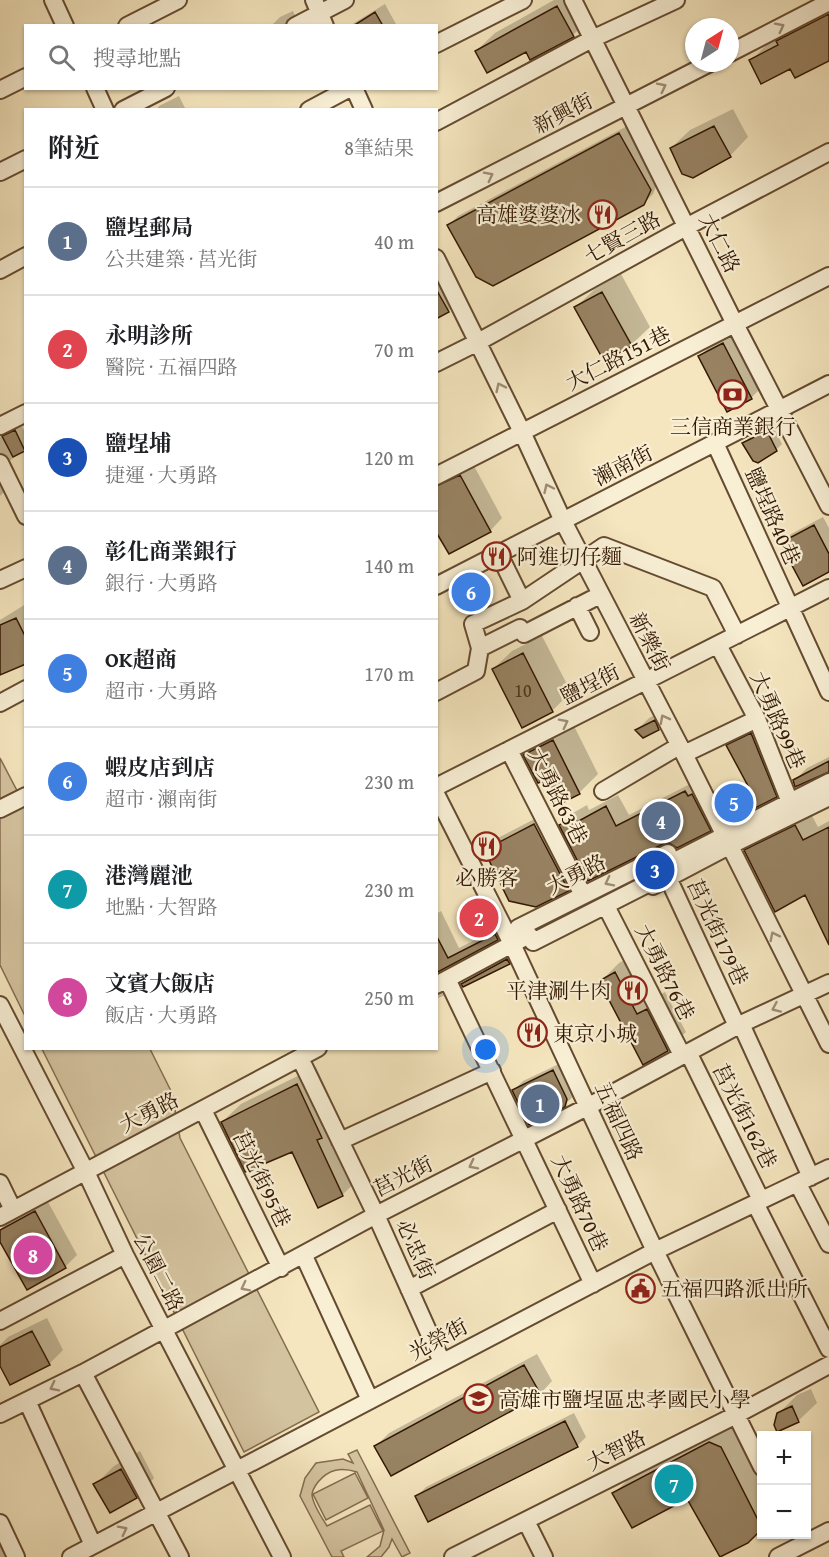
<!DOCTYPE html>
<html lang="zh-TW">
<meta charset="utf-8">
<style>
body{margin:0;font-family:"Gentium Book Plus","Noto Serif TC",serif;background:#f2f2f2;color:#202124}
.controls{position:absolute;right:18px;bottom:18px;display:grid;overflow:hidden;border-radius:0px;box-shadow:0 2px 4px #0004}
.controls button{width:54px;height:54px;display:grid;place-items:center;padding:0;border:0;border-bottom:2px solid #e0e0e0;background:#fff;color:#202124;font:30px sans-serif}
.compass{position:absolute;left:685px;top:18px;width:54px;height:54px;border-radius:50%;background:#fff;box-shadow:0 2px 4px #0004;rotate:36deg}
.you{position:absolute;left:486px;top:1050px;width:21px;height:21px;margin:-15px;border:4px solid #fff;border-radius:50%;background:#1a73e8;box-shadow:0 0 0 9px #1a73e833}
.badge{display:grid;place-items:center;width:39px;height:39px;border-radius:50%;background:#1a73e8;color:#fff;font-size:20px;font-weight:700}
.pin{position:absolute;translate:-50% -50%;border:3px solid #fff;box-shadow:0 2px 6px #0006}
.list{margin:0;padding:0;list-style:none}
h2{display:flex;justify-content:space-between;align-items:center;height:78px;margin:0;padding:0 24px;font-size:26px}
h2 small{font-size:20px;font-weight:400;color:#757577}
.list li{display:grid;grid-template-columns:39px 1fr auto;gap:18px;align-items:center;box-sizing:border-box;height:108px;padding:0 24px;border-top:2px solid #e0e0e0}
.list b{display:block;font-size:22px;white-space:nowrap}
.list p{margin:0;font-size:20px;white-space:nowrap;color:#757577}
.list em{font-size:20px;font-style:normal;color:#757577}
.icon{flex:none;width:33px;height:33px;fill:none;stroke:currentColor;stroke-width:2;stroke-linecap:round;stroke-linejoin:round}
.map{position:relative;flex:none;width:829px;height:1557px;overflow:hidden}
.search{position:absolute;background:#fff;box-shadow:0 2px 4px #0004;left:24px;top:24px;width:414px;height:66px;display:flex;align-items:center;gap:15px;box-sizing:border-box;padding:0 21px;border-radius:0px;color:#757577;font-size:22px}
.panel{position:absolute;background:#fff;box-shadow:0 2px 4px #0004;left:24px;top:108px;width:414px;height:942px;border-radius:0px}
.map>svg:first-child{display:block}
.green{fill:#d4c39f;stroke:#846d50;stroke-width:1.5}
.shadow{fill:#0003}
.building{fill:#988363;stroke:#331700;stroke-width:1.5}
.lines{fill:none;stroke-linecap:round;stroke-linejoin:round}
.minor-casing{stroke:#644b30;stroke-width:20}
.minor{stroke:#f8efd5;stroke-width:16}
.oneway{stroke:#9f8e75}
.labels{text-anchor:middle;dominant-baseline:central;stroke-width:4.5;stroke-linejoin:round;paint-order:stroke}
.number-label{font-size:18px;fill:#4c3219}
.street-label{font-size:21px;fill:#331700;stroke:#f8efd5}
.poi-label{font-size:21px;fill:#331700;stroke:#f8efd5;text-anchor:start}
</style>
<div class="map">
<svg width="829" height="1557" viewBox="0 0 829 1557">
<rect width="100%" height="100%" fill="#f5e6bf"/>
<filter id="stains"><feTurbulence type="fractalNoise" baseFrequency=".00333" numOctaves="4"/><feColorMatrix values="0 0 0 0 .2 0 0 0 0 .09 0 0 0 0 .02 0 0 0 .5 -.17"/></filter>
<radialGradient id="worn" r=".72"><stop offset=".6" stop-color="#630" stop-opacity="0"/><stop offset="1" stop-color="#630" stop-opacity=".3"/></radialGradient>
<path class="green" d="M0,758l25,48v210l-25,-51z
M42,1049h108l22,44 8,45 139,274 -75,40z
M357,1450l53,103 -8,4 -10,-18 -3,8 -8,10h-14l13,-11 4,-16 -27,-58c-16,-5 -28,-3 -39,10 -3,4 -6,8 -6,13 1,10 10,23 15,31l43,-21 13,26 -42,20 3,6h-12l-32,-61 5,-18 11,-15 27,-4 10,4 -5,-9z
M355,1473l13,25 -42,22 -13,-26z"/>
<path class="shadow" d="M554,0h28l9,17 -18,18 -47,15 -50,1 19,-18z
M385,4l12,22h-46l3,-3z
M829,6v53l-38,8 -40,-6 18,-19 16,-8 11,-11z
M293,11l2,5 9,-5 3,5 20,10h-56l9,-9z
M179,96l7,14h-30l3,-4z
M733,109l15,28 -18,19 -59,-8 19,-18z
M629,125l30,54 -6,15 -10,10 -194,21 9,-9z
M436,253l24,46 -12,12 -12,6z
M621,274l29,53 -19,18 -55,-38 19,-18z
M733,335l28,53 -9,9 -24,13 -28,-54 9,-9z
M21,425l5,9v15l-14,7 1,2 -13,12v-33l2,-1 1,1 7,-7z
M773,426l9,18 -6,6 -32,-7 6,-6z
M473,464l29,54 -12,13 -54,-2v-55z
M0,472l8,16 -8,8z
M823,517l6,11v42l-47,-26 9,-10z
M26,604v58l-26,11v-53z
M542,636l29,56 -18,18 -31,16 -29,-57 19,-18z
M667,709l4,7 -12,12 -16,8 -6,-6 12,-12z
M572,722l26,52 -18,18 -21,11 -13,-26 -21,-22 18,-18z
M764,722l25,61 -13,13 -48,19 13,-13 14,-7 -27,-49 13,-13z
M829,757v13l-35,11 13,-13z
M698,780l24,37 -12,13 -40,11 -109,-16 12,-12 14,-8 2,5 29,-15 11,20z
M810,812l8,15 11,-6v120l-23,-48 -60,-42 14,-15z
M546,813l35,64 -13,13 -82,-40 12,-12z
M441,911l18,37 47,-24 2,3 -11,12 -61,33v-58z
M520,947l1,3 -12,12 -46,22 12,-13z
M634,955l22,42 9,-5 21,40 -19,18 -66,-69 18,-18z
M436,974l2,5 16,6 -11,11 -7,3z
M563,1062l11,34 -10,9 -50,-15 9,-9z
M316,1067l24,52 -4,4 25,54 -19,18 -50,-45 -70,-28 19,-18z
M47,1200l30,55 -12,12 -65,-28v-9l9,-9z
M47,1318l16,32 -14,14 -49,-1v-18l8,-8z
M537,1354l15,27 -12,13 -164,52 13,-13z
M811,1389l6,14 -19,18 -20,-7 19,-19z
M574,1413l12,24 -9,9 -160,50 9,-9z
M727,1426l10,5 25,48v49l-15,14 -60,-45 -73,-4 17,-16z
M140,1451l14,27 -18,19 -41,-12 19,-19z
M0,1513l24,43 -1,1h-23z"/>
<path class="building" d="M557,6l17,31 -44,23 -4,-8 -39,21 -12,-22z
M375,12l8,14h-30z
M829,14v47l-34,17 -5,-9 -29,15 -12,-24 29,-15 -2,-4z
M714,126l17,31 -38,21 -11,-4 -12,-26z
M619,133l32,57 -7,15 -151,81 -17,-9 -29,-52z
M436,289l13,23 -13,7z
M602,292l30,54 -28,15 -30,-54z
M723,343l29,56 -25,13 -29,-56z
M15,430l10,21 -12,6 -11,-21z
M767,431l10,20 -19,12 -5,-2 -11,-18z
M460,475l31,57 -42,22 -13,-22v-46z
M814,525l15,29v18l-26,14 -23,-43z
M16,618l10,20v26l-26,11v-50z
M523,653l30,59 -31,16 -30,-59z
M655,720l4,10 -16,8 -8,-8z
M751,733l26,64 -48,24 -3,-6 29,-16 -29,-54z
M553,740l27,54 -22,11 -12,-25 -8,3 -15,-28z
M829,761v11l-34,15 -2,-7z
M685,791l3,5 4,-2 19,37 -34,17 -8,-5 -6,1 -75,37 -29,-56 15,-8 3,5 29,-16 10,20z
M534,824l35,67 -33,16 -27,-6 -25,-51z
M795,825l8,15 26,-13v118l-24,-50 -30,17 -31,-62z
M495,934l3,6 -62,33v-38l12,23z
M507,959l3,5 -47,23 -2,-3z
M615,972l22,42 10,-5 21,42 -25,14 -44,-84z
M553,1070l14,29 -2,8 -36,18 -17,-35z
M297,1084l25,54 -5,2 26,56 -25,12 -26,-56 -47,20 -24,-50z
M35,1211l31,57 -39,22 -27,-48v-12z
M32,1331l18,34 -40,20 -10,-19v-19z
M524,1365l17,30 -150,81 -17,-30z
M792,1406l7,16 -22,10 -3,-7 3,-12z
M565,1421l13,26 -150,75 -13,-26z
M709,1442l12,5 39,77v7l-12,12 -28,14 -33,-58 -55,29 -20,-35z
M121,1469l16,29 -27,15 -17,-29z"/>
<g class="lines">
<defs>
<path id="minor" d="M53,0l12,26
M314,0l11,26
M573,0l162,324 94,182
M127,26l51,-26
M295,26l50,-26
M436,44l87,-44
M730,53l99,-51
M95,88l10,22
M354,88l10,22
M0,90l26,-13
M123,110l43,-22
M309,110l41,-22
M436,122l156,-83 84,-39
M0,172l26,-13
M436,203l274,-140
M436,258l86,174 41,89 121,233 145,290
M0,270l26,-14
M436,363l42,-21 208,-115 143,-75
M0,426l26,-13
M715,443l114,249
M0,463l26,53
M436,476l393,-200
M499,554l23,47
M0,580l26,-12
M436,586l393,-202
M577,606l13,26
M718,645l39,74 36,91
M480,648l-7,-24 49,-23 82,-55 109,42 24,47
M436,692l40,-21 4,-23 40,-20 4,6 76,-39
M0,703l26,-14
M509,750l74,145
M684,754l73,-35
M436,787l393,-199
M603,791l76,-45
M436,794l76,150 143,307 107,216
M0,809l26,-13
M664,869l73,157
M653,886l76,-40 100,-49
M608,910l74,145
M513,941l5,-13 150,-75
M447,979l146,305
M436,985l93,-50 4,7 128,-65 -4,-7 172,-88
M0,1005l86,167 39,83 157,302
M741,1024l70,153
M688,1052l73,148
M300,1058l76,157 66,147
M203,1110l78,158
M340,1141l152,-70
M0,1183l13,27
M798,1184l31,60
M755,1203l74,146
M0,1217l318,-169
M304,1256l66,144
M409,1289l149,-79
M0,1321l125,-66
M83,1373l97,184
M27,1401l66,144
M0,1414l83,-41 293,-158 211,-108 154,-83 88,-41
M526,1521l18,36
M0,1523l16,34
M71,1557l584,-306 174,-83
M453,1557l283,-142 93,-50
M778,1557l51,-26"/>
</defs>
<use href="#minor" class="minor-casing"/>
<use href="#minor" class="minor"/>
</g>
<defs><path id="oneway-chevron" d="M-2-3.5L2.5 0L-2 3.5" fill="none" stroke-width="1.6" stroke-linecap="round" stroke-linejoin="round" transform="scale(1.5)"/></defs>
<g class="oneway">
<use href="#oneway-chevron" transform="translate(780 27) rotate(-27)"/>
<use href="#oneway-chevron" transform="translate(662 87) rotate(-27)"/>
<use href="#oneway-chevron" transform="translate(489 176) rotate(-27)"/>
<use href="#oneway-chevron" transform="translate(500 387) rotate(-116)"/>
<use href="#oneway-chevron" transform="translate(548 488) rotate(-115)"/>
<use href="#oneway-chevron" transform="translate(664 719) rotate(-118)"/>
<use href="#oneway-chevron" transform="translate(564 723) rotate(-27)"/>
<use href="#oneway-chevron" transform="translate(609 882) rotate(153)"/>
<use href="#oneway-chevron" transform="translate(774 936) rotate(-117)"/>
<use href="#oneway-chevron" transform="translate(776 1008) rotate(156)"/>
<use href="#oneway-chevron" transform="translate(473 1165) rotate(153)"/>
<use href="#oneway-chevron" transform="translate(245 1287) rotate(153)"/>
<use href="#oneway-chevron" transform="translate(54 1387) rotate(153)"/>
<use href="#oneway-chevron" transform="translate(123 1530) rotate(-27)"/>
</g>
<defs>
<symbol id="restaurant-ring" viewBox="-11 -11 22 22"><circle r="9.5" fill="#f8efd5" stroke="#8f2418" stroke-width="1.5"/><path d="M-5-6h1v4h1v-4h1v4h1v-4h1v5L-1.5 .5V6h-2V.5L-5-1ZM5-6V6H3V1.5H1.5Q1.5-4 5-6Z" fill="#8f2418"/></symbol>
<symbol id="bank-ring" viewBox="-11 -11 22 22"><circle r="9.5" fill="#f8efd5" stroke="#8f2418" stroke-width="1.5"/><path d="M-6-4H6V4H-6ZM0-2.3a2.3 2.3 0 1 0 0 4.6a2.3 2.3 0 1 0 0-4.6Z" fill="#8f2418"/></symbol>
<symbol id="civic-ring" viewBox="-11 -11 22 22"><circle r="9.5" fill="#f8efd5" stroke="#8f2418" stroke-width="1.5"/><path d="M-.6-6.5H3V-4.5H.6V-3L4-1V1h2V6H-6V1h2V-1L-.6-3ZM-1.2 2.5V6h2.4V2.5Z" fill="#8f2418"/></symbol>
<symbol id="school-ring" viewBox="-11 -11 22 22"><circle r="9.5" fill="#f8efd5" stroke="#8f2418" stroke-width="1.5"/><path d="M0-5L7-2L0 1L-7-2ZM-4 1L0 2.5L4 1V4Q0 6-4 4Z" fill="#8f2418"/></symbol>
</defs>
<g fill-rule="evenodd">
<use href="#restaurant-ring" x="586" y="198" width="33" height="33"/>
<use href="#bank-ring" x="716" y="378" width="33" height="33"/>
<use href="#restaurant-ring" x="480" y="540" width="33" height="33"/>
<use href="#restaurant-ring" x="470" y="830" width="33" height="33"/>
<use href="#restaurant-ring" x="616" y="974" width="33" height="33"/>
<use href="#restaurant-ring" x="516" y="1016" width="33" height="33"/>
<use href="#civic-ring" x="624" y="1272" width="33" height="33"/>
<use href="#school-ring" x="462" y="1382" width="33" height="33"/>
</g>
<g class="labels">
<g class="number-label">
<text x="523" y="690">10</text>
</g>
<g class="street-label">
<text transform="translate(563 113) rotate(-27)">新興街</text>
<text transform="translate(622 237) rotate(-29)">七賢三路</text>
<text transform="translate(720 243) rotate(63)">大仁路</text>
<text transform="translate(618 358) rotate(-27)">大仁路151巷</text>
<text transform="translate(623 465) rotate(-27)">瀨南街</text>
<text transform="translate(773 516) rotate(66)">鹽埕路40巷</text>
<text transform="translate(650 642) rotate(63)">新樂街</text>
<text transform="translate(590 684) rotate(-27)">鹽埕街</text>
<text transform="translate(778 720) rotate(66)">大勇路99巷</text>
<text transform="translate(558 796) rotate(63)">大勇路63巷</text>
<text transform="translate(576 874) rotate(-27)">大勇路</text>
<text transform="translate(718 932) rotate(65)">莒光街179巷</text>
<text transform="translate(665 972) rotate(63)">大勇路76巷</text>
<text transform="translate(149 1112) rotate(-27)">大勇路</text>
<text transform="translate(745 1116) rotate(63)">莒光街162巷</text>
<text transform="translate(619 1121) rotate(65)">五福四路</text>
<text transform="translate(403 1176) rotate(-27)">莒光街</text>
<text transform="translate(262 1179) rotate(64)">莒光街95巷</text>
<text transform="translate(580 1203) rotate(65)">大勇路70巷</text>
<text transform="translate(416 1249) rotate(66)">必忠街</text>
<text transform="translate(159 1272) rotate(63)">公園二路</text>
<text transform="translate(438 1339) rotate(-28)">光榮街</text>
<text transform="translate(616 1450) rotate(-27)">大智路</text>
</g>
<g class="poi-label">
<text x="581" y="214" text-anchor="end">高雄婆婆冰</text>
<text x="733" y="426" text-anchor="middle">三信商業銀行</text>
<text x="517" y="556">阿進切仔麵</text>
<text x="487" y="877" text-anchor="middle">必勝客</text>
<text x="611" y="990" text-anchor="end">平津涮牛肉</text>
<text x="553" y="1033">東京小城</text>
<text x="661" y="1288">五福四路派出所</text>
<text x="499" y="1399">高雄市鹽埕區忠孝國民小學</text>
</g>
</g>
<rect width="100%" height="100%" filter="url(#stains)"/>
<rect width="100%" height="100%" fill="url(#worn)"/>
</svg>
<div class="controls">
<button>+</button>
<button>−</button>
</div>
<svg class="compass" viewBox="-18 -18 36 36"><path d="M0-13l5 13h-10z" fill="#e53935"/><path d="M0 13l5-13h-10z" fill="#757577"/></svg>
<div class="you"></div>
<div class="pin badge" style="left:540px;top:1104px;background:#5c6f8a">1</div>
<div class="pin badge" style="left:479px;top:918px;background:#e0444e">2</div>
<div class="pin badge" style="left:655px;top:870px;background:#1a4fb4">3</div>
<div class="pin badge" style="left:661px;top:821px;background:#5c6f8a">4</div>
<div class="pin badge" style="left:734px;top:803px;background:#3f7fe0">5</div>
<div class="pin badge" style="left:471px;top:592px;background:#3f7fe0">6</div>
<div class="pin badge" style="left:674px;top:1484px;background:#0f9aa8">7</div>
<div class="pin badge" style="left:33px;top:1255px;background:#d1479c">8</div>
<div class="search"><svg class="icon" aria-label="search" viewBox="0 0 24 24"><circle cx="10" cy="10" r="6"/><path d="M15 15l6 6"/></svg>搜尋地點</div>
<section class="panel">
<h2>附近<small>8筆結果</small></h2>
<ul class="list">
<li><span class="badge" style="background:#5c6f8a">1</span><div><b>鹽埕郵局</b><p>公共建築 · 莒光街</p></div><em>40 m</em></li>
<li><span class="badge" style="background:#e0444e">2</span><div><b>永明診所</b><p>醫院 · 五福四路</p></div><em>70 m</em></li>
<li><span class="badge" style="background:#1a4fb4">3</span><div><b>鹽埕埔</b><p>捷運 · 大勇路</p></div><em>120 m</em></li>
<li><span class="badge" style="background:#5c6f8a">4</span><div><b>彰化商業銀行</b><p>銀行 · 大勇路</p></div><em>140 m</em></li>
<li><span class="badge" style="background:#3f7fe0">5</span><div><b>OK超商</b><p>超市 · 大勇路</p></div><em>170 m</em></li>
<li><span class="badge" style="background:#3f7fe0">6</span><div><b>蝦皮店到店</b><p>超市 · 瀨南街</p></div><em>230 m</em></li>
<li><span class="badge" style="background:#0f9aa8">7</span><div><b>港灣麗池</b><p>地點 · 大智路</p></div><em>230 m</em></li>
<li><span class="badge" style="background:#d1479c">8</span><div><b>文賓大飯店</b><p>飯店 · 大勇路</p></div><em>250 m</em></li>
</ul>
</section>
</div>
